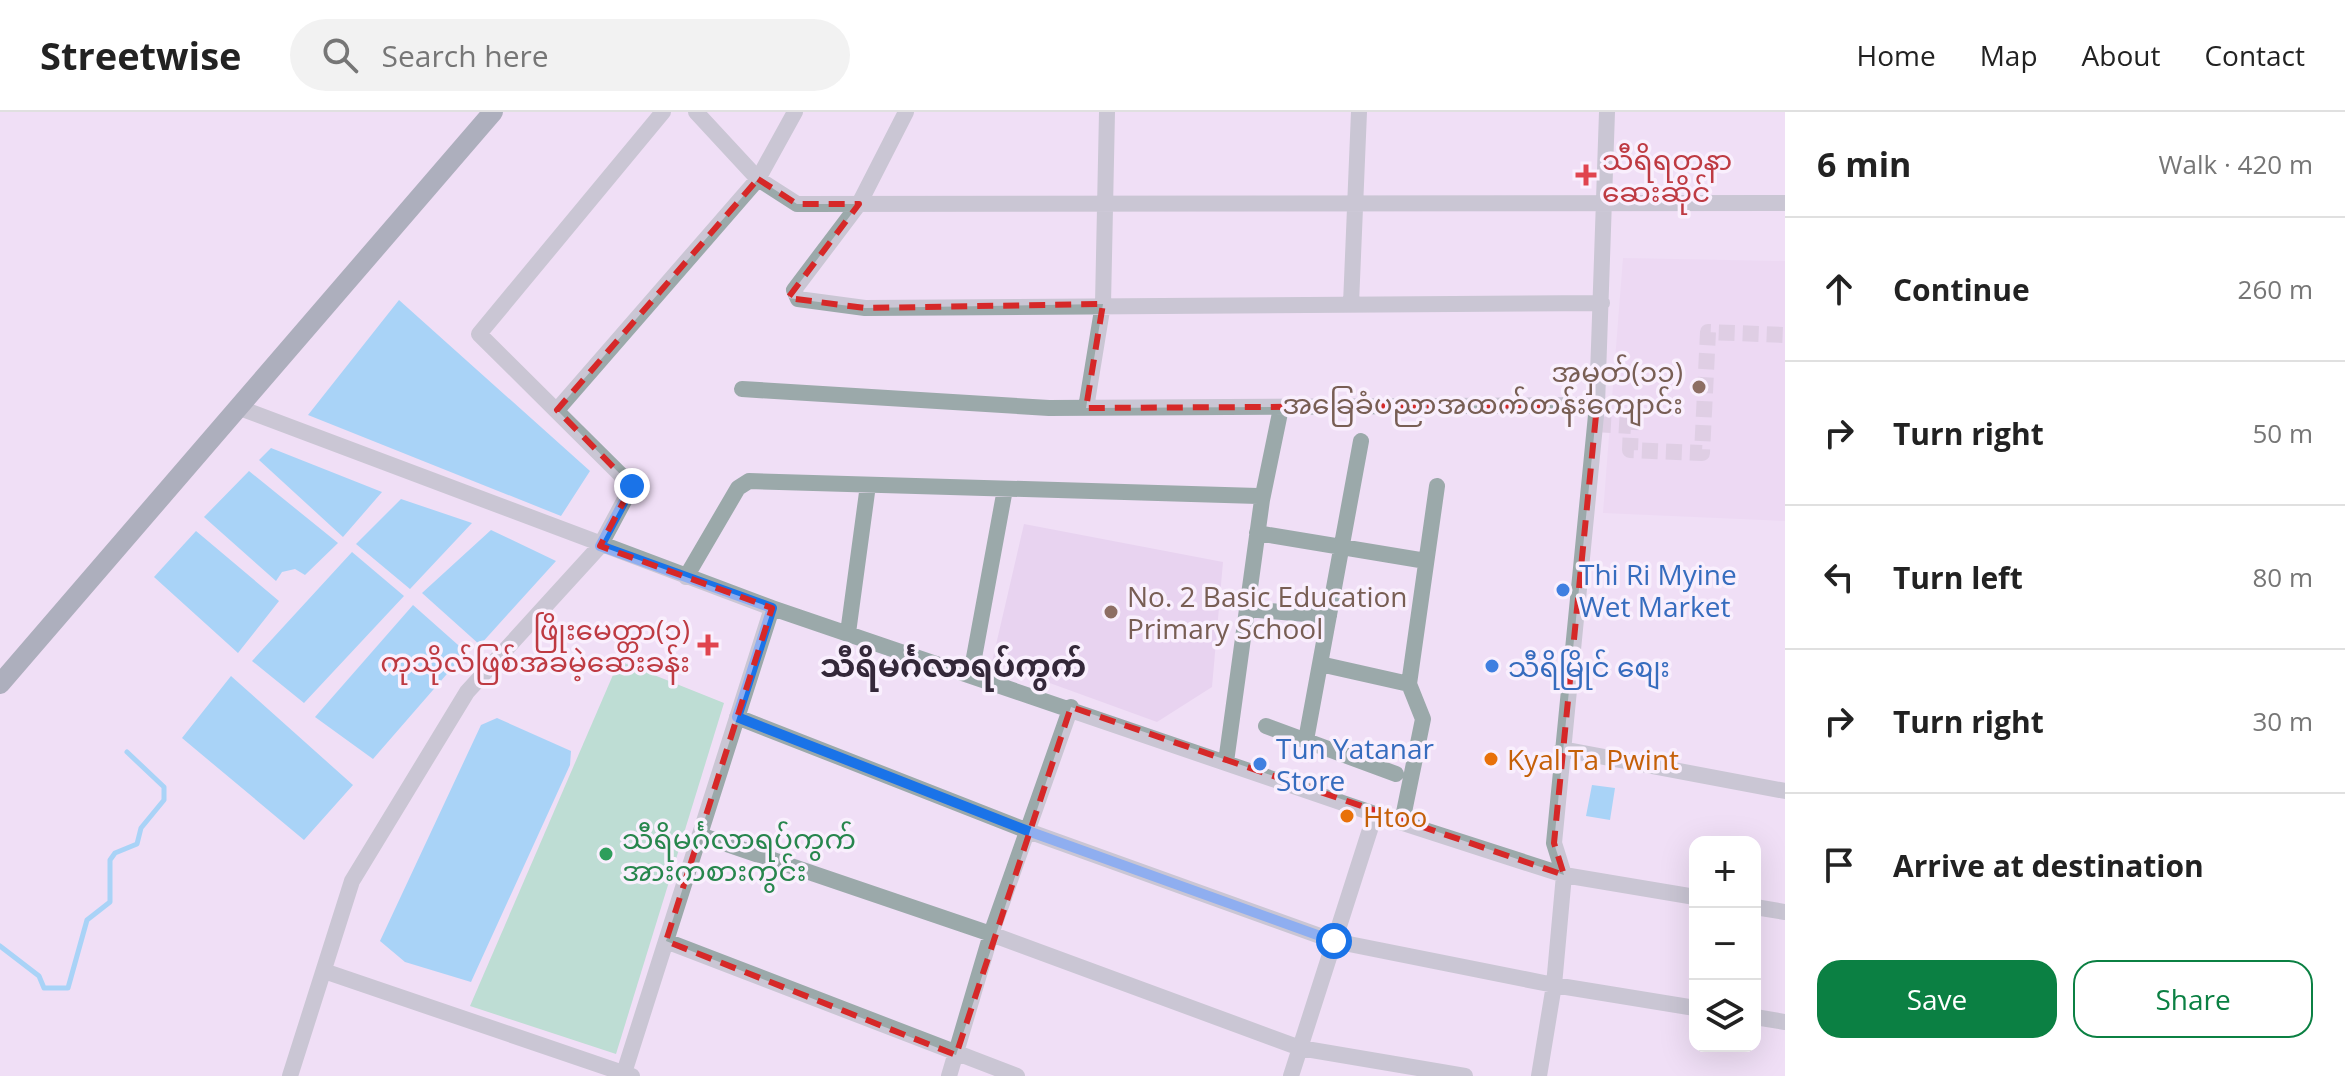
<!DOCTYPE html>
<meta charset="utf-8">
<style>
body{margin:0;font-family:"Open Sans","Noto Sans Myanmar",sans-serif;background:#f2f2f2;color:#222}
.controls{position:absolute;right:24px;bottom:24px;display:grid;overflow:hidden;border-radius:16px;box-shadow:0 8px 32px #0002}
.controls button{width:72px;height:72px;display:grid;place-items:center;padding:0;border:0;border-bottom:2px solid #e0e0e0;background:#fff;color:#222;font:40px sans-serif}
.stop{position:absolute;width:24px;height:24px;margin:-18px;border:6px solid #1a73e8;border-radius:50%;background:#fff}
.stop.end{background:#1a73e8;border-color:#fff;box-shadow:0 2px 8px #0008}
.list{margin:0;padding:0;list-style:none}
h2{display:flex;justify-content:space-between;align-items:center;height:104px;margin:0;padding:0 32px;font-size:34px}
h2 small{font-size:26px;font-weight:400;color:#767676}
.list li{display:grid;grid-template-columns:52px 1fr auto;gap:24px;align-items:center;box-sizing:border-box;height:144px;padding:0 32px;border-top:2px solid #e0e0e0}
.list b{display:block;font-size:30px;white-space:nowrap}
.list em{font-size:26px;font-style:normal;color:#767676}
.actions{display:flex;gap:16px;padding:24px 32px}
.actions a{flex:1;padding:18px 0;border:2px solid #0b8043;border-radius:24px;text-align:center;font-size:28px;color:#0b8043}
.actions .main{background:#0b8043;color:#fff}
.icon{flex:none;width:44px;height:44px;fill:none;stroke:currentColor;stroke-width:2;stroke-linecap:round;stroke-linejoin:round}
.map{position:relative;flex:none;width:1785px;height:964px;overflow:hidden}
header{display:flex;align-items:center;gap:48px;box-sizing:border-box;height:112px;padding:0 40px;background:#fff;border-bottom:2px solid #e0e0e0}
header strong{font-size:38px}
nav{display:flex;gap:44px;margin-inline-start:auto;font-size:28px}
.search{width:560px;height:72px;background:#f2f2f2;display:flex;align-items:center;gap:20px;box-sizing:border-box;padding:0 28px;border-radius:44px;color:#767676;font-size:30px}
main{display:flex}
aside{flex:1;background:#fff}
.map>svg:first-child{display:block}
.built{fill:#e8d3f0}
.green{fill:#80dbaa}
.water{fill:#52c6f9}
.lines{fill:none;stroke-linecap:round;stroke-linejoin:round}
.stream{stroke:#52c6f9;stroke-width:5}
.minor-tunnel{stroke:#cabbcf;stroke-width:16;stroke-dasharray:16 8;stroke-linecap:butt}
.minor{stroke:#9ba9aa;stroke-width:16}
.major{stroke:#5c7578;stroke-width:20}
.route{stroke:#1a73e8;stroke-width:10}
.marked{fill:none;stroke:#d62828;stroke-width:6;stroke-dasharray:16 10;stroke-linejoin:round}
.health-dot{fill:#e0444e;stroke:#f9effd;stroke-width:3}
.education-dot{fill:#8d6e63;stroke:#f9effd;stroke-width:3}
.shop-dot{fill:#3f7fe0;stroke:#f9effd;stroke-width:3}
.food-dot{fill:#e8710a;stroke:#f9effd;stroke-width:3}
.leisure-dot{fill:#2e9e5b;stroke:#f9effd;stroke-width:3}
.labels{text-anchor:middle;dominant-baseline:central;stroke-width:7;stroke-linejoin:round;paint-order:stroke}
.health-label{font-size:28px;fill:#be3a42;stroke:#f9effd;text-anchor:start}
.education-label{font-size:28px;fill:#785e54;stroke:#f9effd;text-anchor:end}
.shop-label{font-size:28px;fill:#366cbe;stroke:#f9effd;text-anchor:start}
.food-label{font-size:28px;fill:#c56008;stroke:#f9effd;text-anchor:start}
.leisure-label{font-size:28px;fill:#27864d;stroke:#f9effd;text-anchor:start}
.quarter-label{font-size:32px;font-weight:bold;fill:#342839;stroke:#f9effd}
</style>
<header>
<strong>Streetwise</strong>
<div class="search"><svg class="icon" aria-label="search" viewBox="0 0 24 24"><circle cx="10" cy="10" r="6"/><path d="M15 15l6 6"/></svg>Search here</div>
<nav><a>Home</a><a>Map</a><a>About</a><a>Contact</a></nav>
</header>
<main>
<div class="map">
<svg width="1785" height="964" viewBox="0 0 1785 964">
<rect width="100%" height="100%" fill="#f0dff6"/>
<path class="built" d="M1623,146l162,3v260l-182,-8z
M1024,412l199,38 -11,125 -55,35 -165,-60z"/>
<path class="green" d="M619,549l105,42 -108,351 -146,-48z"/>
<path class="water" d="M399,188l191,171 -29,45 -253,-101z
M271,336l111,44 -39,45 -84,-77z
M249,359l89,72 -33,32 -10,-6 -13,3 -6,9 -72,-64z
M401,387l71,24 -62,66 -54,-45z
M491,418l65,31 -76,84 -58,-52z
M196,419l83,70 -41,52 -84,-76z
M352,440l52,44 -100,107 -52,-42z
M413,493l53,47 -93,107 -58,-42z
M231,564l122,109 -49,55 -122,-102z
M497,606l74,33 -1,14 -99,217 -66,-20 -25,-21 101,-216z
M1592,673l23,3 -5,32 -24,-4z"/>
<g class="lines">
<path class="stream" d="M0,834l39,30 5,12h24l19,-68 23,-18v-42l5,-7 22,-9 4,-16 23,-28v-13l-37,-35"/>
<path class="minor-tunnel" d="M1595,312l36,2 -1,24 72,3 6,-121 77,3"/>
<path class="minor" d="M696,0l62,67 39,25 988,-1
M906,0l-47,92 -65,86 4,9 67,9 737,-5
M1351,192l8,-192
M742,277l307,19 548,-3
M240,296l532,200 603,206 189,61 131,22
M1086,296l17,-104 4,-192
M557,298l201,-231 37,-67
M1262,388l19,-92
M1257,421l169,28
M686,465l52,-89 11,-7 509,15 4,4 -36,262
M1247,497l82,7
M848,521l20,-148
M1320,552l89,20
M971,562l34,-185
M737,605l291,114 306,110 220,44 141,23
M1266,614l130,48
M1306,628l55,-299
M1562,637l223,42
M1402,710l21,-103 -14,-35 28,-198
M700,723l291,99 309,114 165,28
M1755,795l30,5
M666,829l351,135
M324,859l308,105
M1755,905l30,5
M290,964l62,-195 115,-189 133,-146 32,-60 -153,-152 184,-222
M623,964l149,-468
M949,964l42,-142 80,-227
M1291,964l84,-262
M1539,964l15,-91 10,-110 -10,-32 43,-438 10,-293"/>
<path class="major" d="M0,572l493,-572"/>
</g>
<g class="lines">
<path class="route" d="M632,374l-32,60 172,62 -35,109 291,114 306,110"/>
</g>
<path d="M0 0H1785V964H0ZM758,67l39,25h62l-71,94 77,10 238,-4 -17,104 511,-3 -43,438 10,32 -493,-168 -115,348 -290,-114 106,-333 -172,-62 32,-60 -75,-76z" fill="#f0dff6" fill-opacity=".55" fill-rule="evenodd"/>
<path class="marked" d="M758,67l39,25h62l-71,94 77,10 238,-4 -17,104 511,-3 -43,438 10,32 -493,-168 -115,348 -290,-114 106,-333 -172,-62 32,-60 -75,-76z"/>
<g class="health-dot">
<path d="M1582 51h8v8h8v8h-8v8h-8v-8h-8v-8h8z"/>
<path d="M704 521h8v8h8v8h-8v8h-8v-8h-8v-8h8z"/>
</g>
<g class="education-dot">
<circle cx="1699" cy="275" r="8"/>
<circle cx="1111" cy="500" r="8"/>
</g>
<g class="shop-dot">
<circle cx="1563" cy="478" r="8"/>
<circle cx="1492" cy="554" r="8"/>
<circle cx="1260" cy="652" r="8"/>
</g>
<g class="food-dot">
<circle cx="1491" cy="647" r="8"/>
<circle cx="1347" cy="704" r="8"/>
</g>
<circle class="leisure-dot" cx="606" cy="742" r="8"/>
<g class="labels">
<g class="health-label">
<text x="1602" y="47">သီရိရတနာ<tspan x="1602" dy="32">ဆေးဆိုင်</tspan></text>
<text x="690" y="517" text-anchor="end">ဖြိုးမေတ္တာ(၁)<tspan x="690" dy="32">ကုသိုလ်ဖြစ်အခမဲ့ဆေးခန်း</tspan></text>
</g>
<g class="education-label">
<text x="1683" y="259">အမှတ်(၁၁)<tspan x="1683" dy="32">အခြေခံပညာအထက်တန်းကျောင်း</tspan></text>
<text x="1127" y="484" text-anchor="start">No. 2 Basic Education<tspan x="1127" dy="32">Primary School</tspan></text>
</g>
<g class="shop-label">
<text x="1579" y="462">Thi Ri Myine<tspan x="1579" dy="32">Wet Market</tspan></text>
<text x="1508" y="554">သီရိမြိုင် စျေး</text>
<text x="1276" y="636">Tun Yatanar<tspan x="1276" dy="32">Store</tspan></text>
</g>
<g class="food-label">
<text x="1507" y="647">Kyal Ta Pwint</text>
<text x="1363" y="704">Htoo</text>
</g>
<g class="leisure-label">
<text x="622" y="726">သီရိမင်္ဂလာရပ်ကွက်<tspan x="622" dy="32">အားကစားကွင်း</tspan></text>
</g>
<g class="quarter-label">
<text x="953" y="552">သီရိမင်္ဂလာရပ်ကွက်</text>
</g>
</g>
</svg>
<div class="controls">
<button>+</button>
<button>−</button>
<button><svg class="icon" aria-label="layers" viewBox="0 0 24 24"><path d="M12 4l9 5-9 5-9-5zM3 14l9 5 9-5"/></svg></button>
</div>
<div class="stop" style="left:1334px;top:829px"></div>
<div class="stop end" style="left:632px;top:374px"></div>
</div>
<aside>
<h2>6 min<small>Walk · 420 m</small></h2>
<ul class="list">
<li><svg class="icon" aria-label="ahead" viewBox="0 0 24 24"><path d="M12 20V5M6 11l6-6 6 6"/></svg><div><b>Continue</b></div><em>260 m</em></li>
<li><svg class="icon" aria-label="right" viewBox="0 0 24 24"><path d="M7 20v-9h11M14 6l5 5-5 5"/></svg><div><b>Turn right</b></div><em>50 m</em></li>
<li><svg class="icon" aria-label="left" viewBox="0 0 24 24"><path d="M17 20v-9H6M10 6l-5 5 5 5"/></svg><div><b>Turn left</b></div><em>80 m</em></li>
<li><svg class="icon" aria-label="right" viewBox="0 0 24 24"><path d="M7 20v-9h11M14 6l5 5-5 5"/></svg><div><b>Turn right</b></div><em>30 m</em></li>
<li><svg class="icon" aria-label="arrive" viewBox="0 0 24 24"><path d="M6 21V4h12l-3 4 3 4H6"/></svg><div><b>Arrive at destination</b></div></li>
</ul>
<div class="actions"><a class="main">Save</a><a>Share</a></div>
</aside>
</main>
